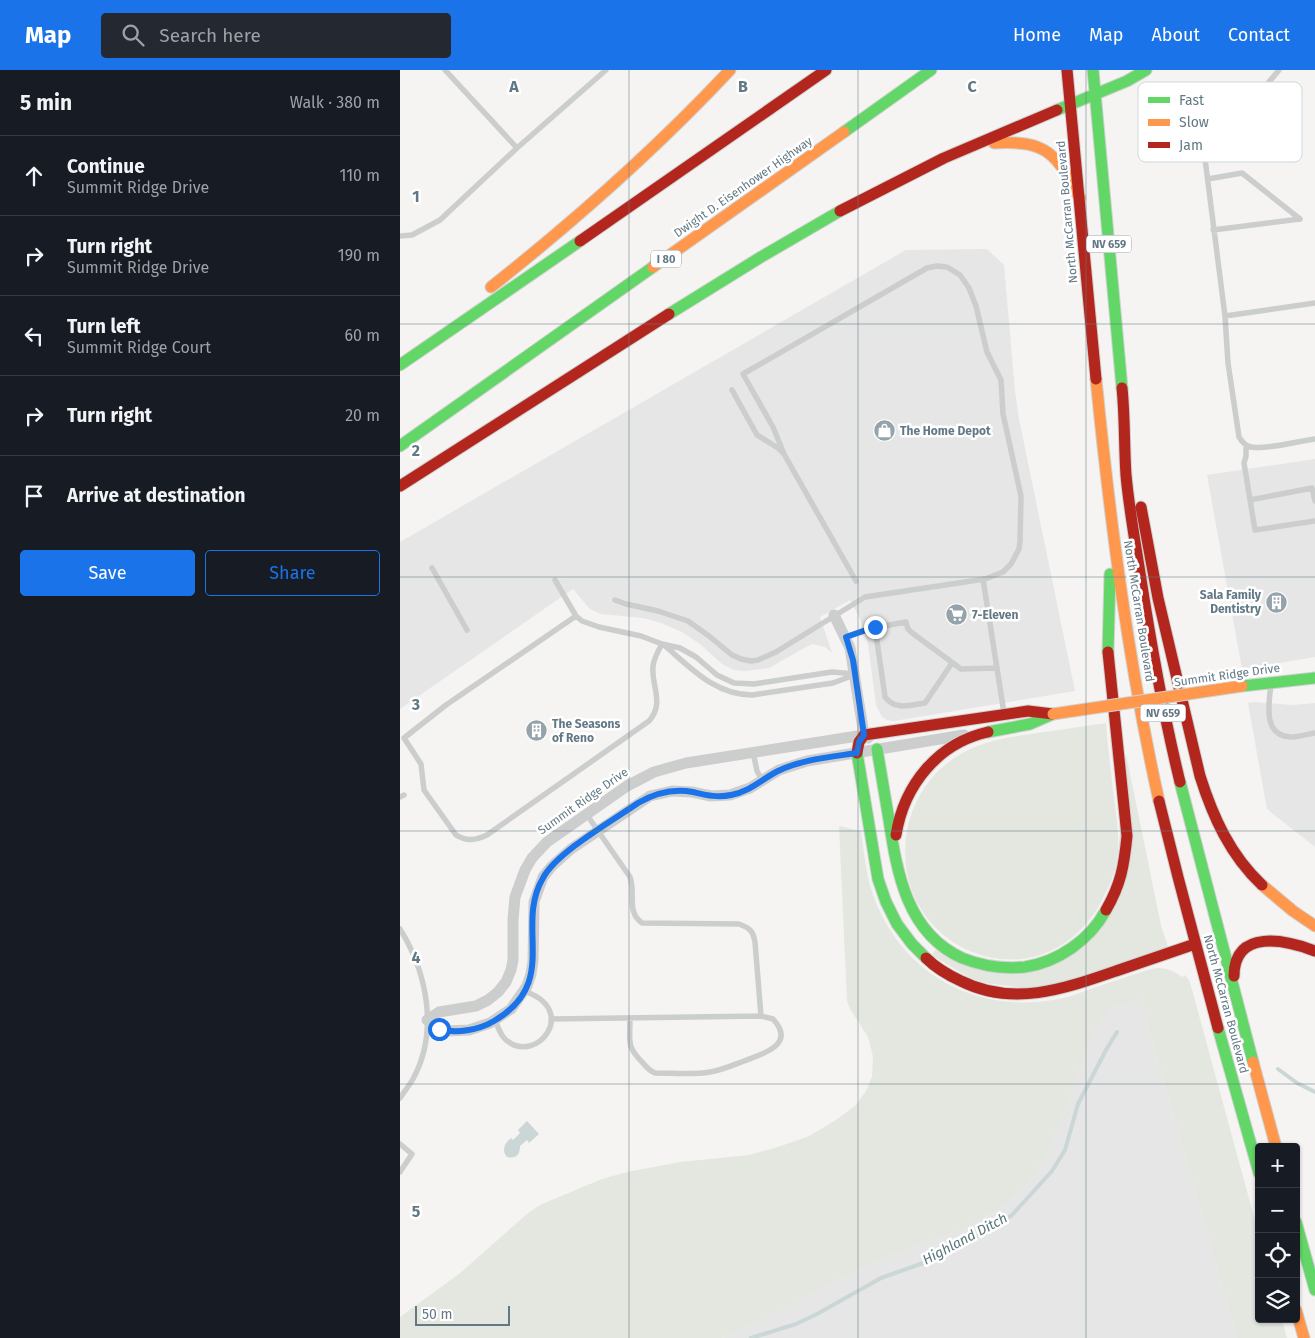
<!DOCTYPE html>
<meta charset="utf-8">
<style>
body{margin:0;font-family:"Fira Sans",sans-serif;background:#242831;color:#f1f3f6}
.controls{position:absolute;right:15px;bottom:15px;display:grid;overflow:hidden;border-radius:5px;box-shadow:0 1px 4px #0004}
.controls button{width:45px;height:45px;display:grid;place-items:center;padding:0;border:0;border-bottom:1px solid #363941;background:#171b24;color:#f1f3f6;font:25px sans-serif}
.scale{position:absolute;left:15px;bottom:12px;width:95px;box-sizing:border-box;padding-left:5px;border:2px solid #627985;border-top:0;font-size:14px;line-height:18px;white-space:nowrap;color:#627985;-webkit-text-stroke:4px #fff;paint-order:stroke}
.stop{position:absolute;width:15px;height:15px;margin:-11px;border:4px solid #1a73e8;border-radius:50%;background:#fff}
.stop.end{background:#1a73e8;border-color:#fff;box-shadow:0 1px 5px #0008}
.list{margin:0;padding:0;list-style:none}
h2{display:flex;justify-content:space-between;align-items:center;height:65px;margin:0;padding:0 20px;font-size:21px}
h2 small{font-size:16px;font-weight:400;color:#9ea1a6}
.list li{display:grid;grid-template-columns:32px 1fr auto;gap:15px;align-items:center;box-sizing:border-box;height:80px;padding:0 20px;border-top:1px solid #363941}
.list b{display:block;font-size:19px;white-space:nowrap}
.list p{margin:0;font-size:16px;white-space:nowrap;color:#9ea1a6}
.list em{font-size:16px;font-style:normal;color:#9ea1a6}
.actions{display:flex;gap:10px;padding:15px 20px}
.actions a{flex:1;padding:11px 0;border:1px solid #1a73e8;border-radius:5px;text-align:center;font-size:18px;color:#1a73e8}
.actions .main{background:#1a73e8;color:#fff}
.icon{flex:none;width:28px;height:28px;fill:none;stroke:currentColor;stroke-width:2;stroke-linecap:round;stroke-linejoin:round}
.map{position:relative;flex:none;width:915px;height:1268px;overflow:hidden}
header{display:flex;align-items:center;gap:30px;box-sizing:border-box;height:70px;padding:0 25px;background:#1a73e8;color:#fff}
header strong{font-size:24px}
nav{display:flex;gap:28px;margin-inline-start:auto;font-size:18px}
.search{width:350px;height:45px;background:#242831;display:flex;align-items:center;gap:12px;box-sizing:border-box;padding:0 18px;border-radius:5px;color:#9ea1a6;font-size:19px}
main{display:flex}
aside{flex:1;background:#171b24}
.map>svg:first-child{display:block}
.built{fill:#e5e6e5}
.green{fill:#e4e7e0}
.water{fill:#cbd6d7}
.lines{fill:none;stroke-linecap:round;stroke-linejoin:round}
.stream{stroke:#cbd6d7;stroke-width:4}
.fast-casing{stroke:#d1d2d2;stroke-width:13}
.slow-casing{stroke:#d1d2d2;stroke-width:13}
.jam-casing{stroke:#d1d2d2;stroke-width:13}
.lane{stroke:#cccdcd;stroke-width:5.5}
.street{stroke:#cccdcd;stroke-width:11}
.fast{stroke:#63d668;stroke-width:11}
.slow{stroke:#ff974d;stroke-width:11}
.jam{stroke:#b3261e;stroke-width:11}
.slow-bridge-casing{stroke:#d1d2d2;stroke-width:13;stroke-linecap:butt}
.slow-bridge{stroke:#ff974d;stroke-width:11}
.route{stroke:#1a73e8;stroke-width:6}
.grid{fill:none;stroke:#627985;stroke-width:1;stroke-opacity:0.55}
.labels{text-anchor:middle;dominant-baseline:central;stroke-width:5;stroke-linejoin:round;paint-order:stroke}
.shield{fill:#fff;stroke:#91a1aa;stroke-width:1}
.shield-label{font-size:11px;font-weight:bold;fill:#627985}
.street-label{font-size:12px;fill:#627985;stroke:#fff}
.poi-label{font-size:12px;font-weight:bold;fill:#627985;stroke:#fff;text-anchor:start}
.water-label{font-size:14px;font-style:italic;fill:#59767b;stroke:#fff}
.key{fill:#fff;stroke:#d0d7da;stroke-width:1}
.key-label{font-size:14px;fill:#627985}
.grid-label{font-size:16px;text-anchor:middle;font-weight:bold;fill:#627985;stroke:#fff;stroke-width:5;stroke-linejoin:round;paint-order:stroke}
</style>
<header>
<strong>Map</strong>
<div class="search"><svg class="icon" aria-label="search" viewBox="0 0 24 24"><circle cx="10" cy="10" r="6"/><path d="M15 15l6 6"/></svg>Search here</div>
<nav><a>Home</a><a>Map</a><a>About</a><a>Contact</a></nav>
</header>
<main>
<aside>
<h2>5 min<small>Walk · 380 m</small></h2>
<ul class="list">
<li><svg class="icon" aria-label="ahead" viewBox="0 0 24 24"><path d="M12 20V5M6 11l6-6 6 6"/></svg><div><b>Continue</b><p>Summit Ridge Drive</p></div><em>110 m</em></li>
<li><svg class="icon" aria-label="right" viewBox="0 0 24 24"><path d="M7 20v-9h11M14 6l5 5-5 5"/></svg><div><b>Turn right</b><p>Summit Ridge Drive</p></div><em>190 m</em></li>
<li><svg class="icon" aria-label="left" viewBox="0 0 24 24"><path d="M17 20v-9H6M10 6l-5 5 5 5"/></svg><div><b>Turn left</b><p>Summit Ridge Court</p></div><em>60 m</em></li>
<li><svg class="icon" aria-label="right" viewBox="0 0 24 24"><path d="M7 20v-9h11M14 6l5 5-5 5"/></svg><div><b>Turn right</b></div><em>20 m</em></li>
<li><svg class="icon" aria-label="arrive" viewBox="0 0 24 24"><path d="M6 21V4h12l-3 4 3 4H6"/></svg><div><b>Arrive at destination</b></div></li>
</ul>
<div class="actions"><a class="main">Save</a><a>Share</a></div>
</aside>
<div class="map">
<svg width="915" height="1268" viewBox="0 0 915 1268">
<rect width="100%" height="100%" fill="#f5f4f2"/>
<path class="built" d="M587,179l17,16 11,126 4,28 56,272 -181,30 -7,-1 -5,-3 -6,-12 -8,-61 -8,-25 -10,-19 -30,17 12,36 -7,-6 -12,-3 -7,3 -37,21 -24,3 -11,-1 -12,-6 -22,-20 -18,-12 -21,-9 -18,-5 -42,-4 -11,-5 -17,-20 -173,120v-167l506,-292z
M915,389v198l-73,12 -35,-194z
M854,632l39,3 22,-2v144l-48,-38 -19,-106z
M740,929l97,339h-515l53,-25 58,-31 52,-24 81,-30 33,-19 25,-20 17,-24 16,-33 38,-102 15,-21z"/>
<path class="green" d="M706,653c2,25 5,50 8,75 3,23 7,45 2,68 -3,13 -10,26 -16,38 -62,108 -213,45 -193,-73 6,-32 24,-59 52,-76 24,-15 51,-18 79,-22 23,-3 45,-7 68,-10z
M726,684l35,171 7,22 -93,33 -44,9 -54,-7 -46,-27 6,-7 92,25 85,-66z
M439,756l22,5c3,21 5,44 12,64 28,77 99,118 180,105 14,-2 27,-7 40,-12 20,-7 39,-13 58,-19 13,-3 21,1 31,8l3,-2 4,5 4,13 66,242v84h23l5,19h-50l-97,-339 -30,10 -15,21 -38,102 -16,33 -17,24 -25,20 -33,19 -81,30 -52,24 -57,31 -54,25h-322v-21l59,-43 69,-61 14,-9 60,-25 25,-7 53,-10 69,-7 29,-8 31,-11 27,-16 20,-15 10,-14 6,-14 1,-20 -5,-20 -18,-28 -3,-8z"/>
<path class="water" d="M127,1051l12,13 -10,9 -2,-3 -7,6c0,9 -4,13 -13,11 -6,-7 -2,-14 4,-19l2,2 7,-7 -2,-3z"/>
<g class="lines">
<path class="stream" d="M878,999l19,14 18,9
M351,1268l45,-14 21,-10 64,-36 48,-17 60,-31 23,-15 40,-44 13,-21 13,-46 28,-54 11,-18"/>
<defs>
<path id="fast" d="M693,0l29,318
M657,40l70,-29 19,-11
M444,62l87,-62
M269,244l92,-57 79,-46
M0,295l180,-124
M0,376l253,-179
M708,582l2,-78
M842,616l73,-8
M588,662l42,-8 23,-10
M477,679c4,24 8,47 12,71 8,53 18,113 73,138 20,8 42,11 63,9 33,-5 65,-27 81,-57
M457,683l21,126 8,23 11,22 15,20 14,14
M780,712l73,280
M818,958l41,145
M896,1152l19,68"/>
<path id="slow" d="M594,73c54,-3 62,11 86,55
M253,197l191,-135
M91,217c86,-68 164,-137 239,-217
M696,309c14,141 32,283 63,422
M862,815l31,26 22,15
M853,992l23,85
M896,1240l8,28"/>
<path id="jam" d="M667,0l29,309
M440,141l104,-53 113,-48
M180,171l246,-171
M722,318c3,29 2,58 4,87 3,33 9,66 14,98 11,71 23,140 40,209
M0,416l269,-172
M741,437l17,91 42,178c13,41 30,79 62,109
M457,683l2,-11 5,-7 164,-24 25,3
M759,731l19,76 40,151
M496,765c8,-50 42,-92 92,-103
M706,840c15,-26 18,-44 21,-74l-19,-184
M526,888c10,10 22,17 35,23 52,26 103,8 155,-10 26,-9 53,-18 79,-27
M834,906c0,-48 52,-36 81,-25"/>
</defs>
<use href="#fast" class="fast-casing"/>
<use href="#slow" class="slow-casing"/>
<use href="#jam" class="jam-casing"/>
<path class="lane" d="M45,0l72,78
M879,0l-74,89 20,157 3,47 11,74c3,5 6,9 12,10 15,3 47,-6 64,-8
M808,109l34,-6 58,46
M813,160l87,-11
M0,166l12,-1 28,-15 77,-72 89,-78
M825,246l90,-13
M332,320l25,45 21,13 6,6 72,127
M846,375v11l-2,7 11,67 60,-9
M850,430l62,-12 3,13
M32,498l35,62
M583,509l21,134
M155,510l21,36 6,5 17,6 42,9 21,8 18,4 16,9 21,18 17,8 20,1 78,-12 23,2
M215,530l11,4 32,7 30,10 21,15 23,19 9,4 10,2 7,-1 18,-8 89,-55 120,-18 18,-7 8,-8 8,-15 1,-8 1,-45 -18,-82 -2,-34 -14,-28 -11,-46 -7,-18 -9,-13 -13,-8 -10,-1 -10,2 -184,106 30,53 11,27
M176,546l-130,89 -42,33 17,26 3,26 32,45c11,7 20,5 31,0l162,-114c16,-18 2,-35 4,-55 1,-8 5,-15 9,-22
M475,557l10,70c11,14 25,8 40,6l27,-40
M446,567l21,-8 39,-7 2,7 3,3 50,37 36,-1
M264,575c27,23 51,50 88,50l81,-12 21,-8
M871,614c-2,19 -9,52 20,53 8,0 16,-3 24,-4
M353,682l4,19 5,9
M0,727l4,-2
M0,859c27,44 39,102 13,150 -4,7 -9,13 -13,19
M230,948c0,24 -4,28 13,45 4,5 7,8 12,10 18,0 38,2 55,-1 12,-2 23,-7 34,-11 18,-7 53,-16 29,-42l-12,-3
M151,949l210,-3 -6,-74c-2,-11 -5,-14 -16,-18l-97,-1c-16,-11 -6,-30 -12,-46l-43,-62
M95,950c3,7 5,15 11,20 30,26 75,-30 18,-49
M0,1074l12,10 -12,18"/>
<path class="street" d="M434,545l16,33 14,87 4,3
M464,665l-178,28 -32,9 -27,14 -80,56 -15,16 -7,12 -10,27 -2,23v40l-2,10 -5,12 -8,10 -10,8 -12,6 -37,6 -12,8 12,9 7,2 23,-1 21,-7 21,-14 16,-23 4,-12 2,-13 1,-59 9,-25 9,-11 19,-17 79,-53 22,-5 20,1 19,4 19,-1 20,-7 29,-18 28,-9 157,-26"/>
<use href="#fast" class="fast"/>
<use href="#slow" class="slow"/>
<use href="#jam" class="jam"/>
<defs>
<path id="slow-bridge" d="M653,644l189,-28"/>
</defs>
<use href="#slow-bridge" class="slow-bridge-casing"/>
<use href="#slow-bridge" class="slow-bridge"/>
</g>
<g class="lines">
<path class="route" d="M39,959c17,5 40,1 55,-8 67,-39 20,-94 49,-143 14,-26 69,-57 95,-75 17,-10 34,-15 55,-11 13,3 24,6 38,3 18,-3 31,-16 47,-24 25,-12 52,-14 79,-18l2,-11 5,-7 -11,-75 -7,-23 29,-10"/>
</g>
<path class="grid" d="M229,0v1268M458,0v1268M686,0v1268M0,254h915M0,507h915M0,761h915M0,1014h915"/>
<defs>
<symbol id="shop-disc" viewBox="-11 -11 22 22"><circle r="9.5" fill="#95a4ab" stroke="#fff"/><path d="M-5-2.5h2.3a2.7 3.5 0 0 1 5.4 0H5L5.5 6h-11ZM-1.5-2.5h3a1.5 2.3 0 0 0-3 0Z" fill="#fff"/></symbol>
<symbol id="building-disc" viewBox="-11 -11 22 22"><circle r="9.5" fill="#95a4ab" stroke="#fff"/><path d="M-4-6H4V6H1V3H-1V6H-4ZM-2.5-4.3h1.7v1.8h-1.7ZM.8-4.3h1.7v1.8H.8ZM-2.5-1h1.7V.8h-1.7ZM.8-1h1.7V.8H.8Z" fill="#fff"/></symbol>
<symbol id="supermarket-disc" viewBox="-11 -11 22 22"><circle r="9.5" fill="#95a4ab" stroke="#fff"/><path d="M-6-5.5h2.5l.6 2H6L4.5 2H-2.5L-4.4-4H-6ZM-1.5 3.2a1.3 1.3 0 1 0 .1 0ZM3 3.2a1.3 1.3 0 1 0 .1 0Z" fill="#fff"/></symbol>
</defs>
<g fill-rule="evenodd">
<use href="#shop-disc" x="472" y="348" width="25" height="25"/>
<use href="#building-disc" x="864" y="520" width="25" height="25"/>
<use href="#supermarket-disc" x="544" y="532" width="25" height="25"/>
<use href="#building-disc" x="124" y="648" width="25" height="25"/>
</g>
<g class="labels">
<g class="shield">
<rect x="686.5" y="165.5" width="45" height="17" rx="4"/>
<rect x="251" y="180.5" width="30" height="17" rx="4"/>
<rect x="740.5" y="634.5" width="45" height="17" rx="4"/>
</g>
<g class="shield-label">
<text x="709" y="174">NV 659</text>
<text x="266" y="189">I 80</text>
<text x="763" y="643">NV 659</text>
</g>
<g class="street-label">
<text transform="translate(343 117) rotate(-35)">Dwight D. Eisenhower Highway</text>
<text transform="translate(667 142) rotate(-95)">North McCarran Boulevard</text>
<text transform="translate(739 541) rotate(81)">North McCarran Boulevard</text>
<text transform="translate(827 605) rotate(-8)">Summit Ridge Drive</text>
<text transform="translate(183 731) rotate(-35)">Summit Ridge Drive</text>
<text transform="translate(826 934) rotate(75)">North McCarran Boulevard</text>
</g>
<g class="poi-label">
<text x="500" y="361">The Home Depot</text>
<text x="861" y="525" text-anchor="end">Sala Family<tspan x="861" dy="14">Dentistry</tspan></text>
<text x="572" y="545">7-Eleven</text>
<text x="152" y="654">The Seasons<tspan x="152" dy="14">of Reno</tspan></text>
</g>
<g class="water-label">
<text transform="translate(565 1169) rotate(-28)">Highland Ditch</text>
</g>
</g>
<rect x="738" y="12" width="164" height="80" rx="8" class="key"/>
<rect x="748" y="27" width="22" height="6" fill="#63d668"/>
<rect x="748" y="49" width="22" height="7" fill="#ff974d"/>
<rect x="748" y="72" width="22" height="6" fill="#b3261e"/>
<g class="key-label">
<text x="779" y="35">Fast</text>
<text x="779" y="57">Slow</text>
<text x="779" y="80">Jam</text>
</g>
<g class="grid-label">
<text x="114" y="22">A</text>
<text x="343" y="22">B</text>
<text x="572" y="22">C</text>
<text x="16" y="132">1</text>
<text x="16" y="386">2</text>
<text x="16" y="640">3</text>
<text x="16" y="893">4</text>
<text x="16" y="1147">5</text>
</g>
</svg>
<div class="controls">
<button>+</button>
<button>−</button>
<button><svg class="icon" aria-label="locate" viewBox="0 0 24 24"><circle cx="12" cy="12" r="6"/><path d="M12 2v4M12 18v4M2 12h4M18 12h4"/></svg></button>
<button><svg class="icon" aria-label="layers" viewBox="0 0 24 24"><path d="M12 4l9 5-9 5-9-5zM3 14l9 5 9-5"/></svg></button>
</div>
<div class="scale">50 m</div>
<div class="stop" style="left:39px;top:959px"></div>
<div class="stop end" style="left:475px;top:557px"></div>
</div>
</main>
